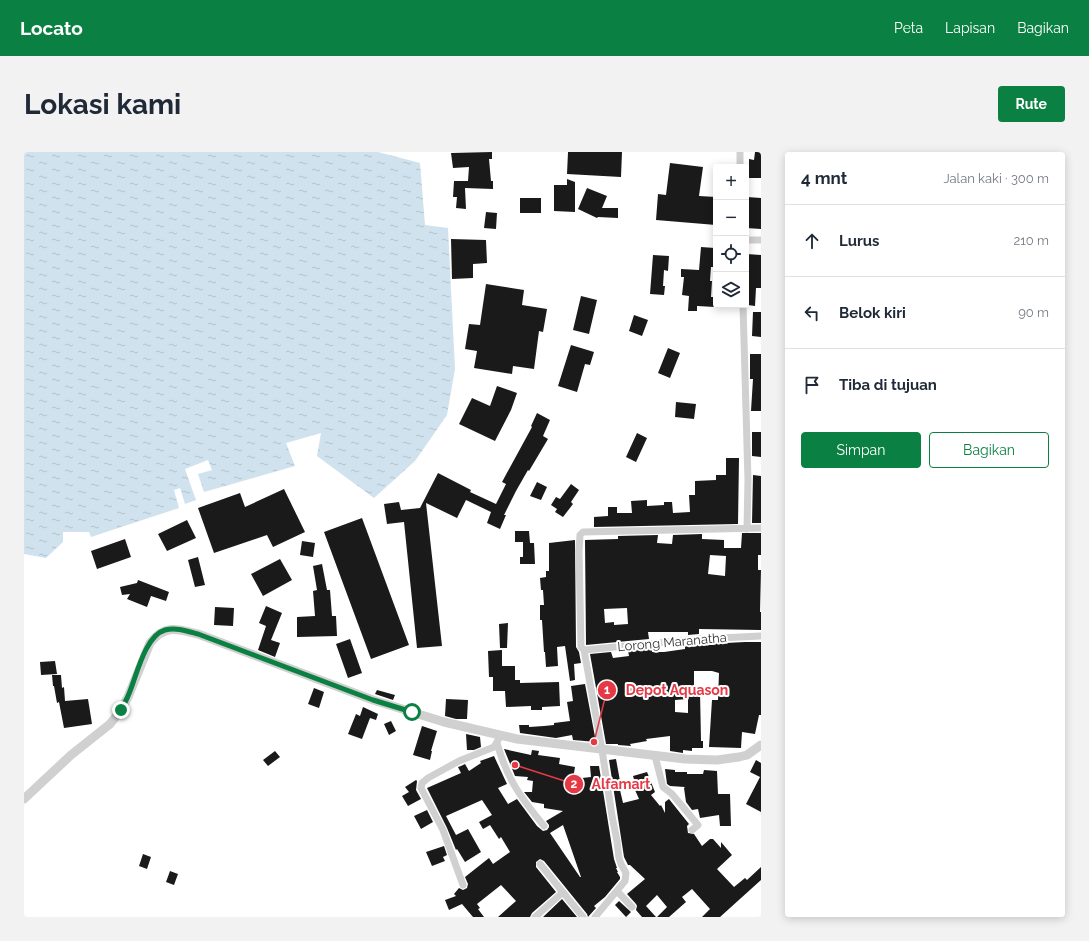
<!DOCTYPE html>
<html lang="id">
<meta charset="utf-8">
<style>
body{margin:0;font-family:Raleway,sans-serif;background:#f2f2f3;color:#1f2937}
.controls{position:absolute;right:12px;top:12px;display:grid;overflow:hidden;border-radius:4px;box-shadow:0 2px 10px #0003}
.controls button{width:36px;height:36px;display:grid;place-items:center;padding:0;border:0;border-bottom:1px solid #e0e1e3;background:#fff;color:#1f2937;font:20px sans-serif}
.stop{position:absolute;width:12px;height:12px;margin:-9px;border:3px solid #0b8043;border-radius:50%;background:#fff}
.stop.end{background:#0b8043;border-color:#fff;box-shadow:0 1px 4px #0008}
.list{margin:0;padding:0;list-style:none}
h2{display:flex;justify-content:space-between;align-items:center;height:52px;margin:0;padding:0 16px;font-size:17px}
h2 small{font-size:13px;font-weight:400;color:#747a83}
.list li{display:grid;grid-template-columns:26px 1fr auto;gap:12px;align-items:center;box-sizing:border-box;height:72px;padding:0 16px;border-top:1px solid #e0e1e3}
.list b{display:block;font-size:15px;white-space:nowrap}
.list em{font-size:13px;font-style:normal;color:#747a83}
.actions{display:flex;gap:8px;padding:12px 16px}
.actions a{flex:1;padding:9px 0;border:1px solid #0b8043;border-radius:4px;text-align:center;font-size:14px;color:#0b8043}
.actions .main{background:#0b8043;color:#fff}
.icon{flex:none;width:22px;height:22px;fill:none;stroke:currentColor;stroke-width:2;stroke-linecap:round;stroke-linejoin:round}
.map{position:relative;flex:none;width:737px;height:765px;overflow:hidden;border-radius:4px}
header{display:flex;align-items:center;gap:24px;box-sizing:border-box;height:56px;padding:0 20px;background:#0b8043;color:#fff}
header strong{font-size:19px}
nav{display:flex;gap:22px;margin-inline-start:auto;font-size:14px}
.intro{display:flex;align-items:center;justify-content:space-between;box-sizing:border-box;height:96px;padding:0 24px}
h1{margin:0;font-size:28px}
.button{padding:10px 18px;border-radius:4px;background:#0b8043;color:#fff;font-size:14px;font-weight:700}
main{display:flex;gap:24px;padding:0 24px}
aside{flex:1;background:#fff;border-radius:4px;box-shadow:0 2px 10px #0003}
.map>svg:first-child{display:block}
.water{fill:url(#water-ripples)}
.building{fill:#1a1a1a;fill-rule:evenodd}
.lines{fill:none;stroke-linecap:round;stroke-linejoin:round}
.minor{stroke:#d0d0d0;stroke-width:7}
.tertiary{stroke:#d0d0d0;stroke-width:9}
.route{stroke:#0b8043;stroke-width:5}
.labels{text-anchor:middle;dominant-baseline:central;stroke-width:4;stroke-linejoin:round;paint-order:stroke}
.street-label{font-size:13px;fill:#333;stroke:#fff}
.leader{fill:none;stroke:#e63946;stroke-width:1.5}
.callout-dot{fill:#e63946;stroke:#fff;stroke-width:1.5}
.mark-label{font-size:12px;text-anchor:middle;font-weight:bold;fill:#fff}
.callout-label{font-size:14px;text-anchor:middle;font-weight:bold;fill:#e63946;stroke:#fff;stroke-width:4;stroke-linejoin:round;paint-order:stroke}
</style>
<header>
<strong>Locato</strong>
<nav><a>Peta</a><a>Lapisan</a><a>Bagikan</a></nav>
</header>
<div class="intro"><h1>Lokasi kami</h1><a class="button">Rute</a></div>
<main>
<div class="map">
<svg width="737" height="765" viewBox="0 0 737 765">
<defs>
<pattern id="water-ripples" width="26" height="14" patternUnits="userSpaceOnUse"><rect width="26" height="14" fill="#cfe2ee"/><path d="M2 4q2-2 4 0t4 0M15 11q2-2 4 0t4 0" fill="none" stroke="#b2c2cd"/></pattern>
</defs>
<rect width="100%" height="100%" fill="#fff"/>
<path class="water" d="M0,0h354l42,11 5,62 23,3 7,141 -8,46 -32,46 -41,37 -57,-42 4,-23 -35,10 9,23 -91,26 -6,-18 14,-4 -4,-10 -23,9 11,31 -11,4 -5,-16 -6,2 5,18 -88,29 -2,-5h-26v10l-17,16 -22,-4z"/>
<path class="building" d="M468,0v7h-3l2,22h2v8l-28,-1 1,21 -10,-1 1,-11h-4l1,-16h14l1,-14 -16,1 -2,-15z
M544,0h54l-1,25 -54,-3z
M731,0h6v26h-12v-19l5,1z
M646,11l33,4 -4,29 17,1v28l-60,-5 2,-26 8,1z
M543,27l8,3v30l-21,-1v-26h13z
M563,36l20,8 -5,12h16v10l-20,-1 -1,1 -19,-9z
M723,45l14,1v31l-15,-1z
M496,46h21v15h-21z
M462,60l11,1 -1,16 -12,-1z
M427,87l35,1 1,23 -14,1v14l-21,1z
M677,95l14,1 -2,19h-2l-1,14h2l-1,16h5l-1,10 -18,-1v5h-9l1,-15 -7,-1 2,-18h-3v-8l18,1z
M722,102l15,1v33h-5l-1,18 -7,-1 -2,-4z
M629,103l16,1 -1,15 -4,-1 -1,16h2l-1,9 -14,-1z
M462,132l38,6 -2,15 25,4 -4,23 -4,-1 -5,38 -21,-3 -1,8 -38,-6 3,-17 -12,-2 4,-25 11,1z
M557,144l16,4 -8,34 -16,-4z
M729,160h8v25l-9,-1z
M610,163l14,5 -6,16 -13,-5z
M547,193l23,7 -4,13 -5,-1 -8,28 -19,-6z
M644,196l12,5 -10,25 -12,-5z
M726,202h11v57h-10l2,-32h-3z
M473,234l20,7 -6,17 -16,31 -36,-17 13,-26 18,8z
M652,250l20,2 -2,15 -19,-2z
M513,261l13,7 -7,16 5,3 -19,32 -1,-1 -12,21 -12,24h2l-6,14 -13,-6 4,-11 -25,-12 -9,18 -31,-15 16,143 -25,2 -13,-126 -17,2 -3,-20 15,-2 2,8 19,-2 18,-35 33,17 -1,2 26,12 10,-20 -4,-2 30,-55 -1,-1z
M728,280h9v25l-9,-1z
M613,281l10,5 -11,24 -10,-5z
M702,306h13l-1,66 -144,3v-10l14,-1v-9h9v6h15l-1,-12 16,-1v6l17,-1v-3h8l1,11 17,-1 -1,-17h6v-14l21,-1v-5h10z
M729,323l8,1v47h-9z
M513,330l10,5 -6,13 -11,-4z
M547,332l8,6 -8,12 2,2 -10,13 -8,-5 2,-3 -6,-4 5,-8 4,2z
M260,337l21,43 -32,15 -6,-12 -53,18 -16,-45 42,-15 5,14z
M338,366l47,127 -38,14 -47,-127z
M163,368l9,18 -29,13 -9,-17z
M491,379h14l1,12h4l1,21h-15v-7h3v-15h-8z
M718,381h19v22h-3v15h3l-1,42h1v18l-62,-1v5l-11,1v-3h-40l1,7 -63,6 -1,-105 33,-1v-3l40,-1 -1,8 15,1 1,-9 29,-1v5l22,1v8h17zM686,403l16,1 -1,20 -17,-2zM603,456l1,16 -14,1v-3l-9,1 -1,-14z
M101,387l6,18 -34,12 -6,-18z
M551,388l1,107 3,5 2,11 -7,1 1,16 -5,1 -5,-35 -8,1 1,19 -12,1 -1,-15h-1l-2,-32h-2v-15h4l-1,-15h-2l-1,-12 6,-1v-6h3v-28z
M278,389l13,2 -2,14 -13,-2z
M174,405l7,28 -10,2 -7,-27z
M256,407l12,21 -29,16 -12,-22z
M298,412l5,26h3l2,26h4l1,20 -40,1v-20l18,-1 -2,-25 4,-1 -4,-24z
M114,428l31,12 -3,9 -15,-5 -4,11 -20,-8 3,-5 -8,1 -2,-8 17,-4z
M242,454l16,7 -11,27 9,3 -5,14 -17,-7 8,-24 -7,-3z
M191,455l19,1 -1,18 -19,-1z
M484,471l-1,25h-7l-1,-24z
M326,487l12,34 -14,5 -12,-34z
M721,490h16v73h-2l-4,19 -13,-2 -1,16 -32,-1 3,-47h6l1,-27 -7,-2h-18v20h6l1,50h2v7h-11v3l-9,-1v3l-13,-2v-15l-24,3 1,2 -17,3 1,2 -13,-1v-1h-12l-16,-90 21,-2 2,6 16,-2 -1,-5 24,-2v3h12l21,-3v-3l3,-1zM664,547v14l-13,-1v-12z
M478,498v16h13v14h5v3l39,-1 1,24 -18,1v3h-11v-4l-25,1 -1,-16h-12v-14h-4l-1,-26z
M31,509l2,13 -16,1 -1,-13z
M28,523h9l1,13 2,-1 1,14 23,-2 4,25 -28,4 -5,-26 -2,1 -3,-17h-1z
M561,532l11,58 -23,-2 -1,-5 -16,3 -36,-5 -1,-8h10v2l15,-1 10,-1v-2l16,-2 -3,-19 6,-1 -2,-15z
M290,536l10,4 -5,16 -11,-4z
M353,538l18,5 -2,5 -18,-6z
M422,547l22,1 -1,19h-11l-11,-3z
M339,555l15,7 -2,6 -6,-2 -8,21 -14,-5 8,-20 4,2z
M367,569l5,10 -7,4 -5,-11z
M398,574l15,5 -6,20h1l-2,9 -17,-5z
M442,582l14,3 1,10 -7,3h-7z
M480,597l27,6 1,-5 7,1 -1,4 22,3 -1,6 16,3 -2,12 18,-2 -1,-11h9l15,93 3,9h-1l2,4h-1l3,5v2l-15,18 -11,9 2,2 -8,9 -1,-3 -43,-53 -4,-2 -4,3v5l20,25 -24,21 -2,4h-32l18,-16 -15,-16 -24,19 3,4 -2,1 6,8h-11l-11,-13 -13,6 -4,-10 11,-4 -2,-2 5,-6 4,2 4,-2 1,-4 -3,-7 24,-19 4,6 17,-12 -9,-15 -2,2 -9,-14 -7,4 -4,-7 13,-7 -10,-15 -36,16 10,19 12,-6 13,23 -16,10 -8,-13 -1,1 -9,-22 -20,-40 34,-15 -3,-6 3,-1 4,-2 4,7 12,-8 -1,-2 14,-5 13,28 -9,4 10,16 9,-5 20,27 6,5 4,-1 2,-3v-2l-3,-4 17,-10 -19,-3v-4l-12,-2 -8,-10h8l1,-11 -6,-1 1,-3 -13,-1zM539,673l18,52h-1l-30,-44z
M251,599l5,6 -12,9 -5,-6z
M592,607l4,22h1l2,9h-3l3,13 16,-4 -4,-9 2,-1 -4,-13 14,-4 8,20 -4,3 9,11 1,-1 4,8v-11l4,-3 20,25 -2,2 1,7 6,1 8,12 8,-7h3l8,9v-6l11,13 -15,14 17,18 11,-9 2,2 14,-13v13l-41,37h-18l8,-8 -18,-20 -10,8 4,5 -17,15h-12l10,-10 -10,-12 -11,11 10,11h-14l-6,-7 1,-4 -1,-2 -9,-10 18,-15 -15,-14h-2l-4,-8 -15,-97z
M732,608l5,3v49l-15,-8 14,-27 -10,-5z
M641,617l10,1v2h12v2h16l1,-4 13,1 1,23h12l1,32h-11l-1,-11 -19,3 -2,-9 -6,1 -6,-8 -2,-14 1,-1 -15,-1 -3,-2z
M392,628l1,1 -1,9 5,9 -13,7 -6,-10 7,-4 -4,-5z
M403,658l6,12 -12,7 -7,-13z
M420,694l3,9 -4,2 2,4 -13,5 -6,-14z
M119,702l8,3 -4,12 -8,-3z
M146,719l8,3 -4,11 -8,-3z
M538,747l15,18h-34z
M595,749l12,11 -5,5 -11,-12z"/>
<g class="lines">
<path class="minor" d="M716,0v15
M722,88h15
M719,153l5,175 -1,49
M560,498l115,-11 62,-3
M473,591c10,36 24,55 47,83
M631,604l8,31 9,7 26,31 -6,5
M516,712l43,53
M439,733l-20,-55 -22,-42 1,-5 6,-5 31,-17 35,-14 7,-12
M593,739l15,16
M511,765l27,-24
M571,765l30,-36 1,-8 -5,-9 -2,-6 -2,-17 -5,-25 -10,-66 -18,-100 -3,-3 -2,-96 1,-16 3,-3 178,-4"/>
<path class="tertiary" d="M0,647l47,-44 39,-31 11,-14 7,-13 22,-54c15,-19 27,-14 48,-9l175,66 71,22 73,17 168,20 32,1 22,-3 8,-2 14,-10"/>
</g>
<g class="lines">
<path class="route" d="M97,558c2,-4 5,-9 7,-14 8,-17 16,-60 37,-66 11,-3 22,1 33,4l175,66 39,12"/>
</g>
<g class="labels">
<g class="street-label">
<text transform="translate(648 490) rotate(-5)">Lorong Maranatha</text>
</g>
</g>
<path class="leader" d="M570 590L583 538M491 613L550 632"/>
<g class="callout-dot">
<circle cx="570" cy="590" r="4"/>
<circle cx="491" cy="613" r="4"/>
<circle cx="583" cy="538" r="10"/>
<circle cx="550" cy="632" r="10"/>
</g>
<g class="mark-label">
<text x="583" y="542">1</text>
<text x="550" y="636">2</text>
</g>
<g class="callout-label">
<text x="653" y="543">Depot Aquason</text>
<text x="597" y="637">Alfamart</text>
</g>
</svg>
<div class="controls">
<button>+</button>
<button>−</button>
<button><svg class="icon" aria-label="locate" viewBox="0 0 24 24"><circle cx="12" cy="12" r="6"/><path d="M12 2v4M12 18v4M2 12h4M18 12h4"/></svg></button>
<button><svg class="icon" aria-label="layers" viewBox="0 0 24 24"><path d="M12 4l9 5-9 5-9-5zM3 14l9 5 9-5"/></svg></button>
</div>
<div class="stop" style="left:388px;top:560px"></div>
<div class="stop end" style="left:97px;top:558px"></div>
</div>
<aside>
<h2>4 mnt<small>Jalan kaki · 300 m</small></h2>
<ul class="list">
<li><svg class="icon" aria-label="ahead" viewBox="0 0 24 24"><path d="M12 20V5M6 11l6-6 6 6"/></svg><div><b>Lurus</b></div><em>210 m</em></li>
<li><svg class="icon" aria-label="left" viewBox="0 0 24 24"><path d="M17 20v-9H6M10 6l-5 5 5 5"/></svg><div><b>Belok kiri</b></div><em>90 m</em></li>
<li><svg class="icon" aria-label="arrive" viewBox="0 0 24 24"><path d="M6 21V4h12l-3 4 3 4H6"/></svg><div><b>Tiba di tujuan</b></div></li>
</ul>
<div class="actions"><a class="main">Simpan</a><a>Bagikan</a></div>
</aside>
</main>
